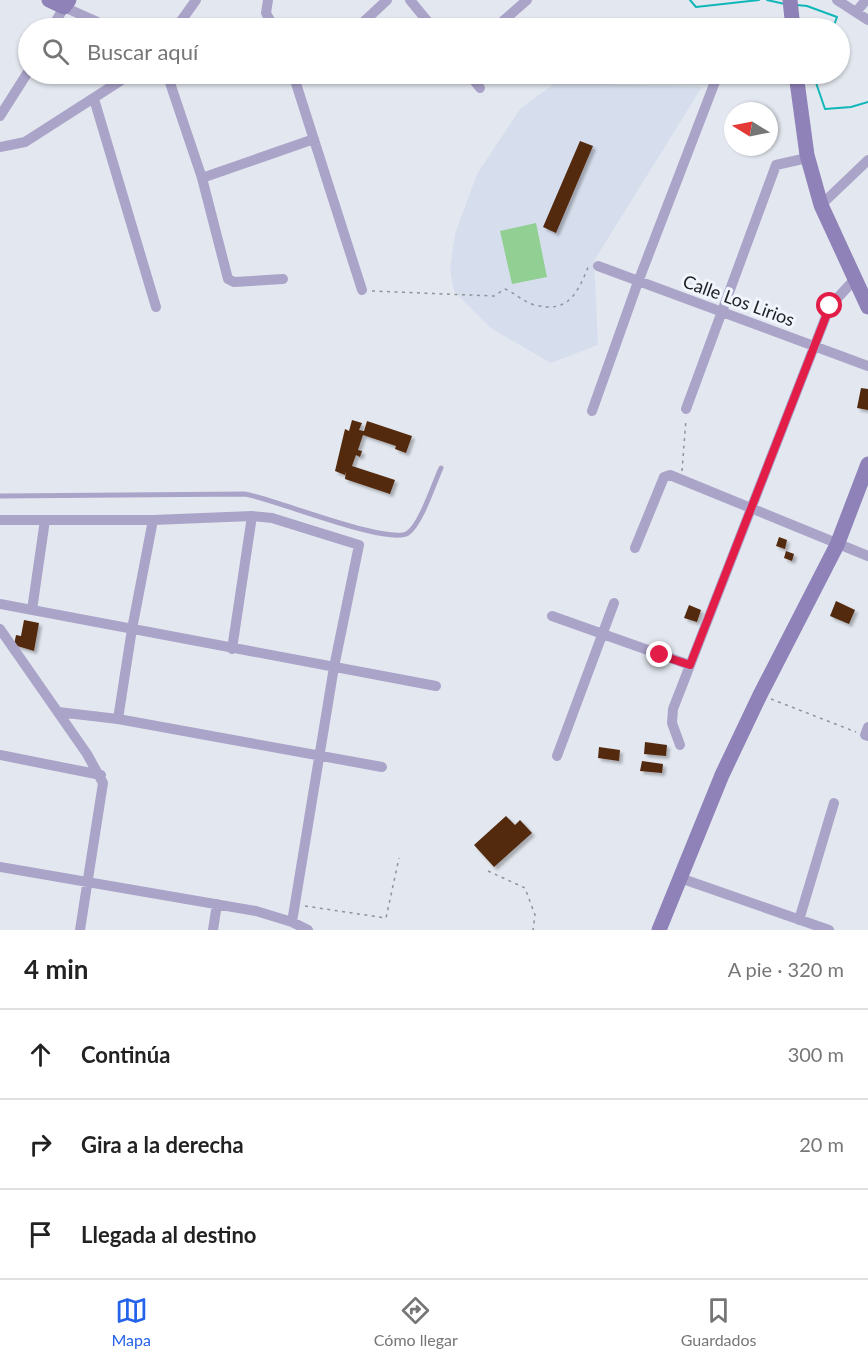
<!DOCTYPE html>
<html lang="es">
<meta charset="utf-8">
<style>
body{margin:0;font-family:Lato,sans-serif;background:#f2f2f2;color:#222}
.compass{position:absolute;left:724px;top:102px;width:54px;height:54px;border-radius:50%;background:#fff;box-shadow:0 2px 4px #0004;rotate:280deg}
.stop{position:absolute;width:18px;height:18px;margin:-14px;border:4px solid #e11d48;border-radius:50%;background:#fff}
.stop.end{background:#e11d48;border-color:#fff;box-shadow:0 2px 6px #0008}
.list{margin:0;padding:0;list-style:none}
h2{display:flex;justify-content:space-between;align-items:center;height:78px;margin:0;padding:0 24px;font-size:26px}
h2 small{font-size:20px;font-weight:400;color:#767676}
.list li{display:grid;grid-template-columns:39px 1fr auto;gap:18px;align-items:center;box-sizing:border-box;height:90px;padding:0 24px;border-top:2px solid #e0e0e0}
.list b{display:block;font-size:22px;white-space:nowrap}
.list em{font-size:20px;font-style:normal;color:#767676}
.icon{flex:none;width:33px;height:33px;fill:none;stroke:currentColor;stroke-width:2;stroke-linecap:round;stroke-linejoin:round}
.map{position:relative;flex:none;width:868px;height:930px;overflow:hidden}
.search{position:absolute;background:#fff;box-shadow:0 2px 4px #0004;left:18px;right:18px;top:18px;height:66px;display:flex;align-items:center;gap:15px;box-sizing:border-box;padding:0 21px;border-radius:33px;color:#767676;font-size:22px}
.sheet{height:348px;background:#fff}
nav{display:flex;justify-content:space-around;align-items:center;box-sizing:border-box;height:84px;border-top:2px solid #e0e0e0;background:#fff;font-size:16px;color:#767676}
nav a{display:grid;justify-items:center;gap:3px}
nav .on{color:#2563eb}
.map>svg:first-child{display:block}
.built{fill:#d6deed}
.green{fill:#91cf92}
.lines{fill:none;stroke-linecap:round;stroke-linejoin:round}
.stream{stroke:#11b7b8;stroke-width:2}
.building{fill:#532a11;filter:url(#shadow)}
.path{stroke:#909399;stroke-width:1.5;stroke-dasharray:3 4.5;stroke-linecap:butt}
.lane{stroke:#aba4c9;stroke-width:5}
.street{stroke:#aba4c9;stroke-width:10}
.secondary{stroke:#8f82b8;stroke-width:15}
.route{stroke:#e11d48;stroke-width:8}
.labels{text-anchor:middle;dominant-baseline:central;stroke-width:6;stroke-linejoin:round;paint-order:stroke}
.street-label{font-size:18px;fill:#212225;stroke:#f1f5fd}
</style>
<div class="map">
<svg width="868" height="930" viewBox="0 0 868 930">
<defs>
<filter id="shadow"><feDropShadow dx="3" dy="3" stdDeviation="1.5" flood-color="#0004"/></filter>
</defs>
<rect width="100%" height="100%" fill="#e3e8f0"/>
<path class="built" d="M555,83l147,4 -108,174 4,84 -47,18 -59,-34 -38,-38 -4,-21 5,-36 22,-60 43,-65z"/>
<path class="green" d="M536,223l11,54 -35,7 -12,-53z"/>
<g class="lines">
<path class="stream" d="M690,0l6,7 63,-7
M767,0l18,4
M797,5l10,1 30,11 -4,11
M813,74l12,35 26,-2 17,-5"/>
</g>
<path class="building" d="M580,141l13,5 -37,87 -13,-6z
M861,388l7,1v21l-11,-2z
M352,420l10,3 -3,7 5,1 3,-10 45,15 -6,17 -11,-4 1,-3 -33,-11 -5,15 4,1 -2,6 -4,-2 -4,11 43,14 -5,14 -45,-15 1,-8 -1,4 -10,-4 10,-42 4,2z
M779,537l8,3 -2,9 -9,-3z
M786,551l8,3 -2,7 -8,-3z
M836,601l19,9 -6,14 -19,-8z
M689,605l12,5 -4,12 -13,-4z
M24,620l15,3 -5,28 -20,-6 2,-10 5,1z
M645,742l22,3 -1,11 -22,-2z
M599,747l21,3 -1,11 -21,-3z
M642,761l21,3 -1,9 -22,-2z
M506,816l9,9 5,-5 12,13 -38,34 -20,-22z"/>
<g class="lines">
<path class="path" d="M372,291l122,5 11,-7c10,4 20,14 30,16 34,9 43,-13 54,-40
M682,471l4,-52
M771,699l85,33
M488,871l37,17 10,27 -2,15
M305,906l81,12 13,-60"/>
<path class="lane" d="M0,496l245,-2c30,5 144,52 163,39 13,-9 26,-50 33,-65"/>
<path class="street" d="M268,0l-2,13 8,15
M410,0l23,28
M837,0l31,20
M856,12l10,-12
M52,28l12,-21 47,21
M176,28l20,-28
M357,28l30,-28
M495,28l32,-28
M167,74l35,104 26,101 6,3 49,-3
M293,74l69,216
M469,74l11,14
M762,74l35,4
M94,99l62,208
M0,116l28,-44
M0,147l25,-5 106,-68
M202,178l112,-39
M821,205l47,-45
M598,266l270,100
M686,409l90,-244 31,-7
M592,411l46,-129 80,-208
M0,520h153l99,-4 20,2 87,27 -25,122 -42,255
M635,548l29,-71 6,-2 198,81
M0,604l436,82
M32,610l13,-90
M552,616l138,49
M0,629l87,125 16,29 -23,147
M232,649l20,-133
M58,712l60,7 264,48
M118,719l14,-90 21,-109
M868,727l-3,8 3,1
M680,745l-8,-22 1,-14 157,-403 25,-27
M0,755l101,20
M557,756l57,-153
M0,867l256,44 36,11 16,8
M680,878l149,52
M799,920l35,-117
M213,930l4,-26"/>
<path class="secondary" d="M49,0l15,7 5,-7
M790,0l3,28
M796,74l11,81 14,50 47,102
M659,930l63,-155 38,-80 77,-150 31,-81"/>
</g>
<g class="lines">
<path class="route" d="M660,655l30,10 140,-359"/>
</g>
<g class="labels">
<g class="street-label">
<text transform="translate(739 300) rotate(20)">Calle Los Lirios</text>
</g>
</g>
</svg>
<svg class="compass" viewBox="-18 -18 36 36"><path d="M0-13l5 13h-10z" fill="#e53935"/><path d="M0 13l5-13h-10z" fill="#767676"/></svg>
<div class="stop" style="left:830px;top:306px"></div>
<div class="stop end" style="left:660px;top:655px"></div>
<div class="search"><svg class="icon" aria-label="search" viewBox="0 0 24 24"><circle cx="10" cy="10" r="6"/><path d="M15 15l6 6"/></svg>Buscar aquí</div>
</div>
<section class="sheet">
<h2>4 min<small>A pie · 320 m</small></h2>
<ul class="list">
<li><svg class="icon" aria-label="ahead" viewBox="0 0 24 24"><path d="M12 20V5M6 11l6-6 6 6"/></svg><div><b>Continúa</b></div><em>300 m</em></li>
<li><svg class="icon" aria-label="right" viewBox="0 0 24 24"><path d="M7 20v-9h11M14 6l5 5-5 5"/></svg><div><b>Gira a la derecha</b></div><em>20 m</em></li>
<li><svg class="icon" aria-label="arrive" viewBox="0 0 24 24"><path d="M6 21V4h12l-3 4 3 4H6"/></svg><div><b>Llegada al destino</b></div></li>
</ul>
</section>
<nav>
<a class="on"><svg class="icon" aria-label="map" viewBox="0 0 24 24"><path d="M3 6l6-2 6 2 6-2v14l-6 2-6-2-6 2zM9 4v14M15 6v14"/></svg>Mapa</a>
<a><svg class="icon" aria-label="directions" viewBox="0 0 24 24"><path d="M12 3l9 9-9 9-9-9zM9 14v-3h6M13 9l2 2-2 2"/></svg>Cómo llegar</a>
<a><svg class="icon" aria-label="saved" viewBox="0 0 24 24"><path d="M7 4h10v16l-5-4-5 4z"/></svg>Guardados</a>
</nav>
